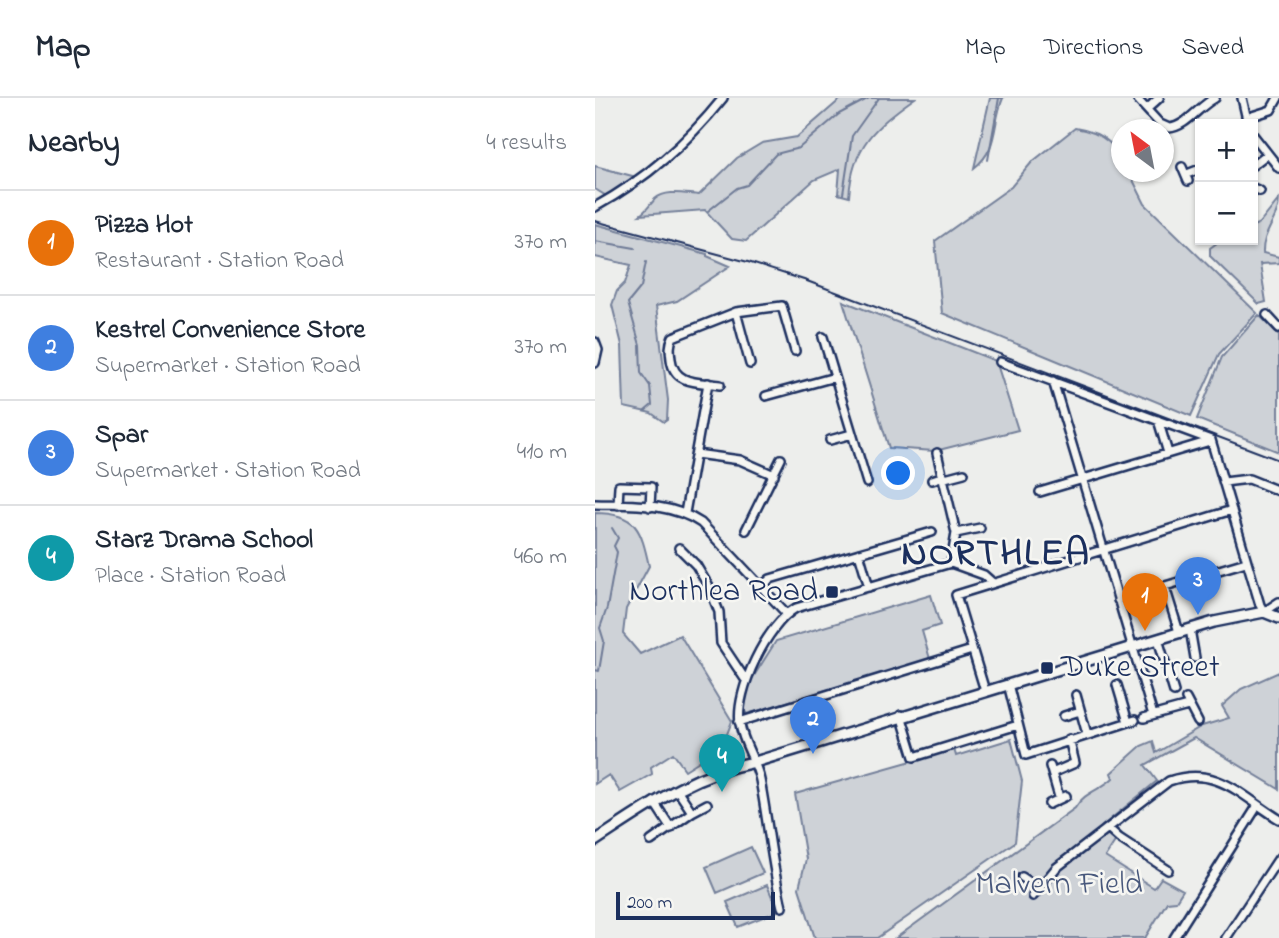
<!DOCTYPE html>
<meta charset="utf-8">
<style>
body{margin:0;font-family:"Indie Flower",sans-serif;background:#f2f2f3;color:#1f2937}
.controls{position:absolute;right:21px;top:21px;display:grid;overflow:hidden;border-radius:0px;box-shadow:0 2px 5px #0004}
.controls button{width:63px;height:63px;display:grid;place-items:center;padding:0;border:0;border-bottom:2px solid #e0e1e3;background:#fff;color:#1f2937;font:35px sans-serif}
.compass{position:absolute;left:516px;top:21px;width:63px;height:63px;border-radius:50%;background:#fff;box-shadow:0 2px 5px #0004;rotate:328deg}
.scale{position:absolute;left:21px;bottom:18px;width:159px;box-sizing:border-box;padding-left:7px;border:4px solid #1b2f5e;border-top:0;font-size:19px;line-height:24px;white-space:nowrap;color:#1b2f5e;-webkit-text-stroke:5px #f6f6f2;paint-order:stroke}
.you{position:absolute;left:304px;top:376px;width:24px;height:24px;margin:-18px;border:5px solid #fff;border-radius:50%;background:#1a73e8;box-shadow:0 0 0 10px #1a73e833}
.badge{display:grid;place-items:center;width:46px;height:46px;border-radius:50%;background:#db2777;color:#fff;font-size:23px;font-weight:700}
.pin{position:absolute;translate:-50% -58px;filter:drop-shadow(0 2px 4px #0008)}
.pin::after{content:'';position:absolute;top:37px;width:24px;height:21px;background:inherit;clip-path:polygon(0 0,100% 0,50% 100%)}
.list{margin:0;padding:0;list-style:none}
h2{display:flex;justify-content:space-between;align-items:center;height:91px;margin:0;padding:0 28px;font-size:30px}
h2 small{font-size:23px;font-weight:400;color:#747a83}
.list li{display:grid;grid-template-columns:46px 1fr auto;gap:21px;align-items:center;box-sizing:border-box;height:105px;padding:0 28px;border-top:2px solid #e0e1e3}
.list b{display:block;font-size:26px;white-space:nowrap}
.list p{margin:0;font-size:23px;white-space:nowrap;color:#747a83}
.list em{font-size:23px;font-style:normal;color:#747a83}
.map{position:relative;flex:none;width:684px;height:840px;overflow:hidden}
header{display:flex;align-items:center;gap:42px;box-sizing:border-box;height:98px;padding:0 35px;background:#fff;border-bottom:2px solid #e0e1e3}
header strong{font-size:33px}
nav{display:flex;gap:38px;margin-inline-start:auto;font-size:24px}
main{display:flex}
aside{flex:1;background:#fff}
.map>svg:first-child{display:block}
.green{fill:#ced2d7;stroke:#74809a;stroke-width:2}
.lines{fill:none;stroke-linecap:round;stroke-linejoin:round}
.stream{stroke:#6e7a96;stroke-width:2}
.minor-casing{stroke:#1b2f5e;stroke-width:12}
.major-casing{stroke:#1b2f5e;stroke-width:14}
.minor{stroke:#f6f6f2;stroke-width:7}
.major{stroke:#f6f6f2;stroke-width:9}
.rail{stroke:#1b2f5e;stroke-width:2}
.poi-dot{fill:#1b2f5e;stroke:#f6f6f2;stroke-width:2.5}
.labels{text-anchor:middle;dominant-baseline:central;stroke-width:5;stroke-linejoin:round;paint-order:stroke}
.poi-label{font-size:32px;fill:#1b2f5e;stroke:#f6f6f2;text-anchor:end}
.park-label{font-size:32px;fill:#48587c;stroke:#f6f6f2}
.district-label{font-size:38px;font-weight:bold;letter-spacing:2px;fill:#1b2f5e;stroke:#f6f6f2}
</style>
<header>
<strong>Map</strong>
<nav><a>Map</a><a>Directions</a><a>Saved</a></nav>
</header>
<main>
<aside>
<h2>Nearby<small>4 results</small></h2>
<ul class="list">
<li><span class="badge" style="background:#e8710a">1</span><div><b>Pizza Hot</b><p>Restaurant · Station Road</p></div><em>370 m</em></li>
<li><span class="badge" style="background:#3f7fe0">2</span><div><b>Kestrel Convenience Store</b><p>Supermarket · Station Road</p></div><em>370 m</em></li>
<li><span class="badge" style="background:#3f7fe0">3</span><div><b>Spar</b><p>Supermarket · Station Road</p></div><em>410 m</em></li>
<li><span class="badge" style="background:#0f9aa8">4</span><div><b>Starz Drama School</b><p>Place · Station Road</p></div><em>460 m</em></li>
</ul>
</aside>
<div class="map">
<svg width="684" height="840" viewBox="0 0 684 840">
<rect width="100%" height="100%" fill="#edeeec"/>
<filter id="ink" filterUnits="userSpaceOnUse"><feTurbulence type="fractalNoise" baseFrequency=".0143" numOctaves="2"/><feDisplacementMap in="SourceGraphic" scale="14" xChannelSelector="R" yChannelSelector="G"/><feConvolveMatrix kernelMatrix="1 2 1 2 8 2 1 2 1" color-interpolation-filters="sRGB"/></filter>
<g filter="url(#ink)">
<path class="green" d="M247,0h73c-39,27 -63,48 -66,99l-11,-3 2,-25 -26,11 -68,61 -14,-2 -27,-29 -65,5c7,-5 9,-9 15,-16 11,-10 30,-5 44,-4l38,-37 25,-15 35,-6z
M395,0h13c-11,26 -4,51 -29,70z
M480,30c25,4 46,15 46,44h8l16,32 112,109 -38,41 -28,62 -249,-103 -7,-72 76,-54 21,-25z
M0,68l41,11 -28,20 -13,-8z
M684,101c0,20 -17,33 -16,54l16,4v6l-19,1 6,38 -7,2 -49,-48v-8l11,-8h32v-14l7,-3z
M0,126l112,30v2l23,10 -53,35 -21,5 12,94 -1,20 -3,2 -13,-9 -27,-6 -2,-62 -10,-40 5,-14 8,-8 6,-18 -36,-8z
M248,203l153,60 22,69 -83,21 -46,-3z
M664,217l20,20v117l-82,-33 25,-62z
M0,415c42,0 46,17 54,53l-23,43 -3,25 17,20 40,-19 52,86 -13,34 2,9 -17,5 -3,-9 -16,10 -12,-17 -22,14 1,7 -32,18 -11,-17 -14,9z
M336,497l9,30 -18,6 8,28 -183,55 -3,-4 3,-23 29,-46z
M684,574v117l-85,-51 -49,27 12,16 -55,45 14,14 -11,17 49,31 7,-10 22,12 -7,11 -9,1 -22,36h-249l179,-130c9,-16 26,-18 38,-30l-2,-5 30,-27 12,-5 3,12 46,-27 27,-8 -7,-12 19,-17z
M416,641l11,42 -7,61 -138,96h-62l-16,-50 7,-29 -11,-65 159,-45 2,7z
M156,749l12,26 -46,20 -11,-26z
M172,787l11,26 -40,16 -11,-25z"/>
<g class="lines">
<path class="stream" d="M393,62l11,-62
M248,96l9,-58 27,-38
M113,113l29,-23 10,-3 29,-31 23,-6 40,-34 30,-16
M0,143l40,7
M50,313l7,-6 -2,-19 -9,-13 -1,-28 -12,-42 13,-16 5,-25
M0,572l4,1 5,-30 -4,-13 7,-20 10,-56 -3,-6 4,-8 -6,-10"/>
<defs>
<path id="minor" d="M647,0l6,26
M543,2l22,24 9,4c17,-1 30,-22 46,-30
M552,11l12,-11
M651,20l25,-8 7,-12
M658,37l26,33
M658,67l13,-10
M587,69l6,14
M592,76l13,-5
M658,90l7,3
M0,109c52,-29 91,-63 128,-109
M141,214l14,52
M672,217l12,13
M228,239l44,146
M0,244l3,8 -3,13
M405,264l211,78
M458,283l100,334
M125,287c-21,-3 -46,0 -49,-26 -1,-8 -2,-14 2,-22l63,-25 46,-6 13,45
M171,298l69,-19
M563,322l10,33
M235,342l22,-6
M616,342l49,165 4,7 15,-10
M342,355l19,80 -5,30
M101,356l44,6 34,15
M350,380l19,-5
M337,382l12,-4
M629,384l25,-3 30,12
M445,394l170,-51
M0,406c36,1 75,-2 106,19l85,90
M23,407l1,-19 32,1 -1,20
M90,415l23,-130
M151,432l35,-71
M361,435l24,-5
M84,450l17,17 13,22 10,25 2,31 24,36
M264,455l10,34
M166,489l9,-8 162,-47
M570,489l14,45
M523,502l128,-38
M595,531l5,29
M563,541l16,53
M413,586l18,71 109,-35
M522,587l11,37
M390,593l-29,-96 276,-85
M481,597l11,39
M591,601l12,23
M306,617l13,42 104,-32
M469,618l16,-5
M549,620l44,-12
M144,624l233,-72
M455,668l9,31
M457,675l23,-10 -6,-24
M85,696l12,18 15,-8
M59,704l17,26
M454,706l17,-8
M513,730l11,10 49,32
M56,743l41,-29
M427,779l15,10
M438,798l23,-28 113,-87c48,-16 71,14 110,38
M187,809c-10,-42 -14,-85 -22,-127 -4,-20 -17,-36 -20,-56 -5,-33 27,-100 56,-116l155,-45 33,12 9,8
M579,840l84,-133
M631,840l53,-80"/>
<path id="major" d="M0,743c52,-34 98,-68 160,-79l459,-140 50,-10 15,6"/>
</defs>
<use href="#minor" class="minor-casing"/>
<use href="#major" class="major-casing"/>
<use href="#minor" class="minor"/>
<use href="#major" class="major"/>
<path class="rail" d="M0,123l153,41 59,19 472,179"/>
</g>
</g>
<g class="poi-dot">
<rect x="230" y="487" width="14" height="14" rx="3.5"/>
<rect x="445" y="563" width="14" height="14" rx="3.5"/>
</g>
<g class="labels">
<g class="poi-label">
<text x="223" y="494">Northlea Road</text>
<text x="466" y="570" text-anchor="start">Duke Street</text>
</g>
<g class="park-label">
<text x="464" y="787">Malvern Field</text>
</g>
<g class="district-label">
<text x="401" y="457">NORTHLEA</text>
</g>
</g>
</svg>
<div class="controls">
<button>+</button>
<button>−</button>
</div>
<svg class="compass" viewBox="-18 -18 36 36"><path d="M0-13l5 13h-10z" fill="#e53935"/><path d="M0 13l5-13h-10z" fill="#747a83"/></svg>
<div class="scale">200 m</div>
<div class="you"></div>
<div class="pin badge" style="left:550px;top:533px;background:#e8710a">1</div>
<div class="pin badge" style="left:218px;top:656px;background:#3f7fe0">2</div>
<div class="pin badge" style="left:603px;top:517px;background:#3f7fe0">3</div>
<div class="pin badge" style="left:127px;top:694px;background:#0f9aa8">4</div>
</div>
</main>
